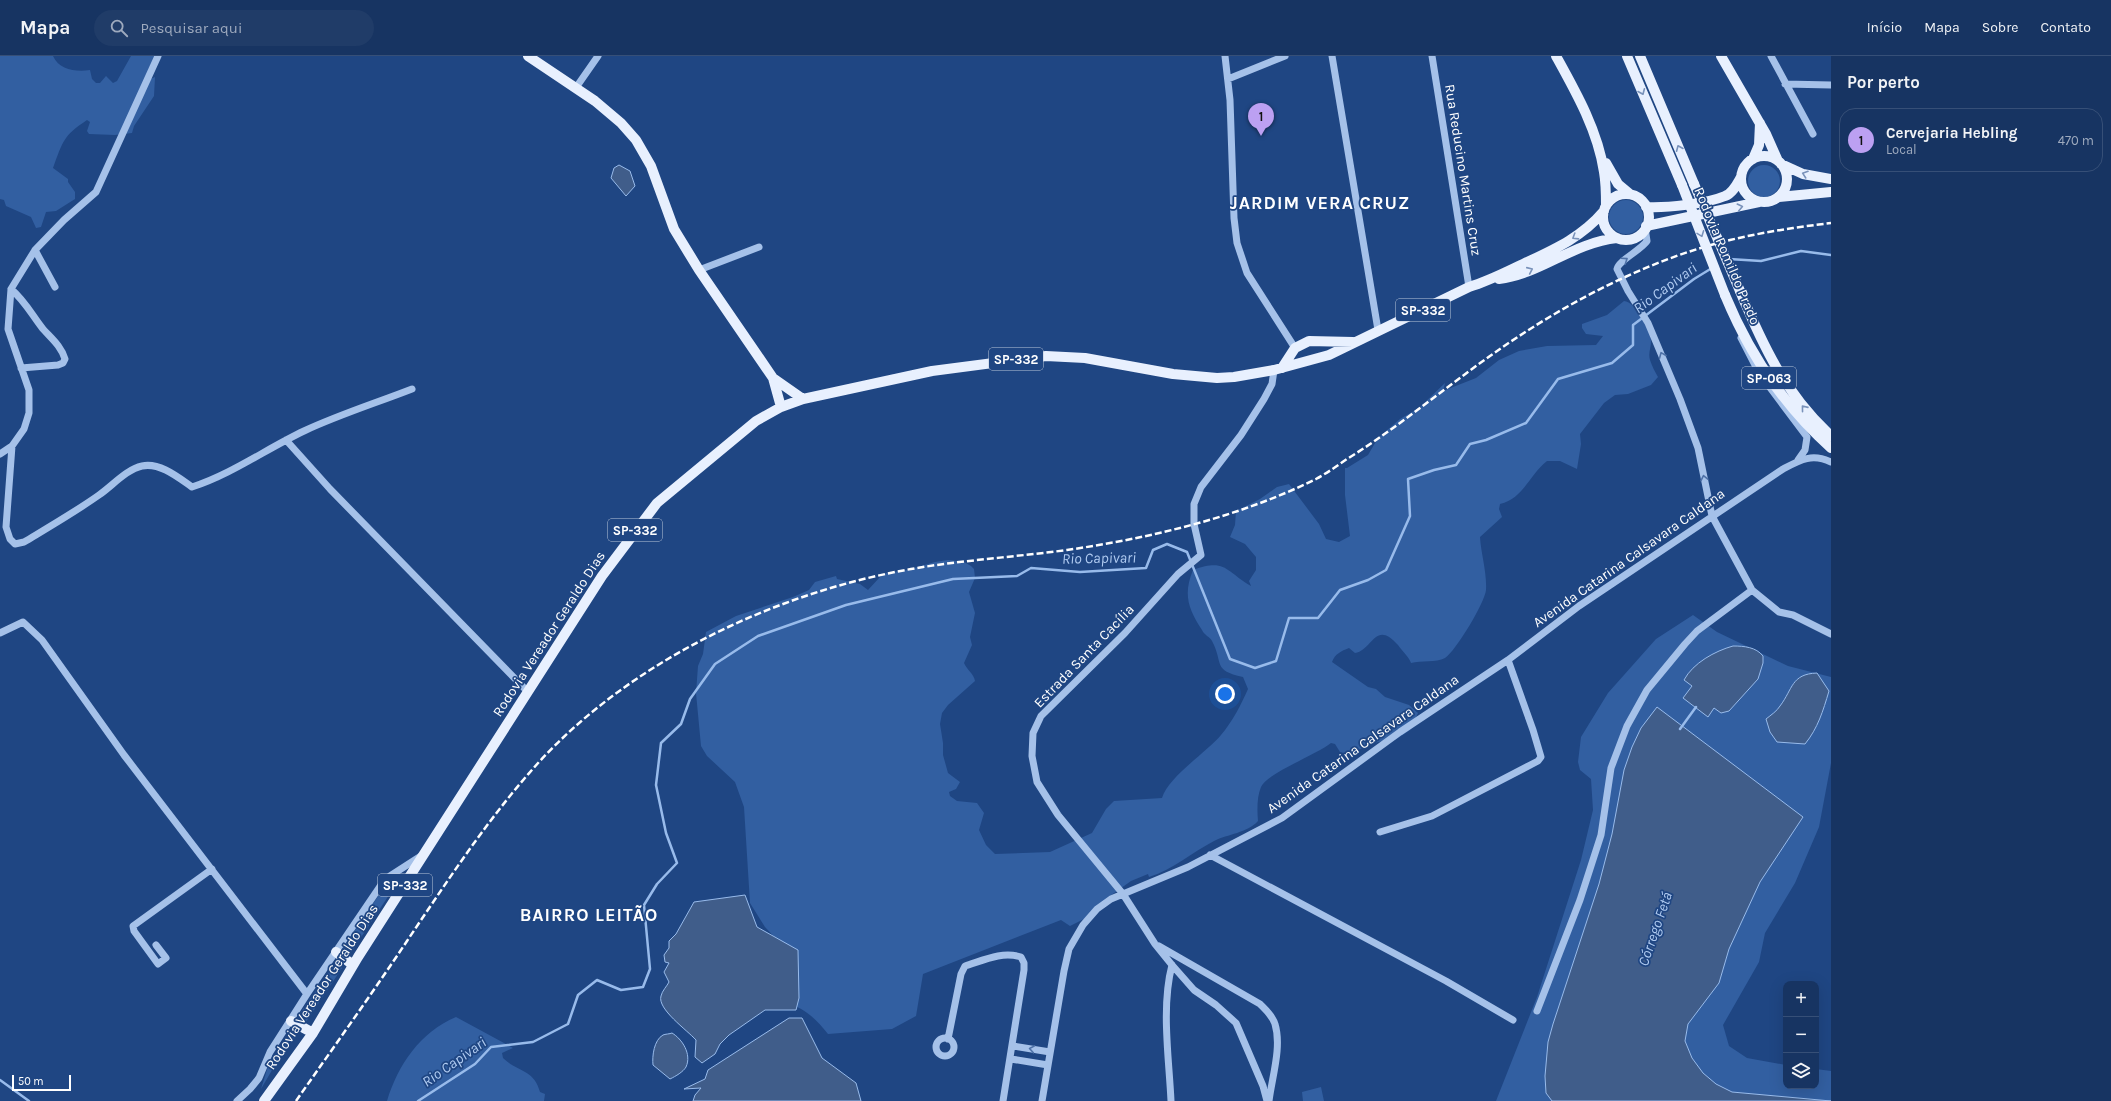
<!DOCTYPE html>
<html lang="pt">
<meta charset="utf-8">
<style>
body{margin:0;font-family:Karla,sans-serif;background:#203c68;color:#f1f3f6}
.controls{position:absolute;right:12px;bottom:12px;display:grid;overflow:hidden;border-radius:8px;box-shadow:0 4px 16px #0002}
.controls button{width:36px;height:36px;display:grid;place-items:center;padding:0;border:0;border-bottom:1px solid #364f77;background:#173462;color:#f1f3f6;font:20px sans-serif}
.scale{position:absolute;left:12px;bottom:10px;width:59px;box-sizing:border-box;padding-left:4px;border:2px solid #fff;border-top:0;font-size:11px;line-height:14px;white-space:nowrap;color:#fff;-webkit-text-stroke:3px #1f4683;paint-order:stroke}
.you{position:absolute;left:1225px;top:638px;width:14px;height:14px;margin:-10px;border:3px solid #fff;border-radius:50%;background:#1a73e8;box-shadow:0 0 0 6px #1a73e833}
.badge{display:grid;place-items:center;width:26px;height:26px;border-radius:50%;background:#bca0f2;color:#111;font-size:13px;font-weight:700}
.pin{position:absolute;translate:-50% -33px;filter:drop-shadow(0 1px 2px #0008)}
.pin::after{content:'';position:absolute;top:21px;width:14px;height:12px;background:inherit;clip-path:polygon(0 0,100% 0,50% 100%)}
.list{margin:0;padding:0;list-style:none}
h2{display:flex;justify-content:space-between;align-items:center;height:52px;margin:0;padding:0 16px;font-size:17px}
h2 small{font-size:13px;font-weight:400;color:#9eaabe}
.list li{display:grid;grid-template-columns:26px 1fr auto;gap:12px;align-items:center;box-sizing:border-box;height:64px;margin:0 8px 8px;padding:0 8px;border:1px solid #364f77;border-radius:16px}
.list b{display:block;font-size:15px;white-space:nowrap}
.list p{margin:0;font-size:13px;white-space:nowrap;color:#9eaabe}
.list em{font-size:13px;font-style:normal;color:#9eaabe}
.icon{flex:none;width:22px;height:22px;fill:none;stroke:currentColor;stroke-width:2;stroke-linecap:round;stroke-linejoin:round}
.map{position:relative;flex:none;width:1831px;height:1045px;overflow:hidden}
header{display:flex;align-items:center;gap:24px;box-sizing:border-box;height:56px;padding:0 20px;background:#173462;border-bottom:1px solid #364f77}
header strong{font-size:19px}
nav{display:flex;gap:22px;margin-inline-start:auto;font-size:14px}
.search{width:280px;height:36px;background:#203c68;display:flex;align-items:center;gap:10px;box-sizing:border-box;padding:0 14px;border-radius:22px;color:#9eaabe;font-size:15px}
main{display:flex}
aside{flex:1;background:#173462}
.map>svg:first-child{display:block}
.green{fill:#325fa1}
.water{fill:#405d8a;stroke:#98bbeb}
.lines{fill:none;stroke-linecap:round;stroke-linejoin:round}
.stream{stroke:#98bbeb;stroke-width:2.5}
.minor{stroke:#a5c1e9;stroke-width:7}
.major{stroke:#e8f0fe;stroke-width:10}
.rail{stroke:#fff;stroke-width:2.5;stroke-dasharray:7 3;stroke-linecap:butt}
.major-bridge{stroke:#e8f0fe;stroke-width:10}
.oneway{stroke:#7992ba}
.oneway2{stroke:#4e71a7}
.labels{text-anchor:middle;dominant-baseline:central;stroke-width:3.5;stroke-linejoin:round;paint-order:stroke}
.shield{fill:#1f4683;stroke:#bcc8da;stroke-width:1}
.shield-label{font-size:13px;font-weight:bold;fill:#fff}
.street-label{font-size:14px;fill:#fff;stroke:#1f4683}
.water-label{font-size:15px;font-style:italic;fill:#b0cbf1;stroke:#1f4683}
.district-label{font-size:18px;font-weight:bold;letter-spacing:1px;fill:#fff;stroke:#1f4683}
</style>
<header>
<strong>Mapa</strong>
<div class="search"><svg class="icon" aria-label="search" viewBox="0 0 24 24"><circle cx="10" cy="10" r="6"/><path d="M15 15l6 6"/></svg>Pesquisar aqui</div>
<nav><a>Início</a><a>Mapa</a><a>Sobre</a><a>Contato</a></nav>
</header>
<main>
<div class="map">
<svg width="1831" height="1045" viewBox="0 0 1831 1045">
<rect width="100%" height="100%" fill="#1f4683"/>
<path class="green" d="M0,0h53c6,14 23,16 37,14l2,9 4,4h4l6,-7 7,7 4,-2 14,-25h25l-7,12 -5,14 11,-5 -1,19 -20,30 -2,7 -17,2 -26,-1 -2,-3 3,-9 -3,-2c-24,16 -24,21 -34,48l15,11v3l7,10v7l-19,12 -10,1 -5,15 -5,1 -5,-11 -25,-11 -2,-6 -4,-1z
M1748 125a16 16 0 1 1 32 0a16 16 0 1 1-32 0Z
M1609 161a17 17 0 1 1 34 0a17 17 0 1 1-34 0Z
M1624,245c12,1 27,29 27,40 0,7 -3,12 -1,19 2,6 5,12 8,17l-7,8 -23,9 -13,1 -11,8 -24,31 1,10 -4,25 -17,-8h-13c-18,14 -23,37 -47,43l-1,5 3,8 -22,20c1,17 7,35 6,53 -1,12 -30,61 -41,68 -9,5 -24,2 -34,5 -2,-6 -9,-12 -13,-18 -23,-26 -25,5 -43,8l-6,-5c-8,3 -14,6 -17,14l36,25 8,2 9,8 24,8 9,8 -8,17 -15,10 -17,2 -30,12 -8,-2 -5,-8 -4,-1c-15,12 -64,30 -70,44 -4,9 -4,23 -3,34 -11,12 -30,13 -44,20 -23,12 -40,28 -65,36l-1,-3 -17,7 -21,15 -16,18 -24,12 -9,-6 -138,54 -7,42 -24,13 -64,5c-12,-15 -23,-26 -42,-31l-8,-62 -13,-14 -15,-24 -6,-96 -9,-25 -28,-26 -6,-10 -5,-53 2,-27 5,-12 3,-22 30,-16 57,-19 16,-7 6,-8 21,-6 1,3 23,5 8,6 12,-13 6,-4 21,-3 28,-8 13,-2 16,2 7,4 3,3 1,9 -6,14 6,21 -5,24 2,8 -8,18c3,7 10,11 11,18l-27,24 -6,8 -2,11 3,19v12l5,18 12,9 -4,7 -7,3 1,4 7,5 20,2 7,10 -5,17 7,15 9,9 55,-2 42,-19 14,-24 8,-8 48,-3c6,-21 45,-46 59,-63 11,-13 20,-30 27,-46l-5,-12c-31,-7 -19,-13 -31,-36 -2,-4 -8,-6 -10,-11 -14,-21 -19,-36 -9,-60 33,-12 32,1 58,16l-2,-5 7,-11v-13l-11,-13 -15,-7 5,-12 1,-14 24,-12 17,-12 12,-3 30,40 7,15 13,3 11,-6 -5,-41v-27h2l21,-13 10,-17 22,-19 19,-11 26,-25 -2,8 33,-13 23,-18 20,-9 28,-5 49,-1 7,-9 -17,-2 -4,-6v-4l25,-9z
M1693,559l24,17 71,34 43,11v86l-12,64 -24,56 -30,50 -6,29 -36,63 6,21 18,12 39,7v21h30v-17l15,2v30h-335l41,-104 44,-137 12,-50 -2,-31 -11,-9 -2,-8 3,-25 27,-44 48,-54z
M385,830l6,2v4l-41,62 -4,1 -3,-7z
M336,906l6,2v4l-36,54 -4,1 -4,-3 3,-8z
M456,961l57,31 -11,5 1,5c14,14 31,11 37,34l5,2 -1,7h-157c11,-36 33,-69 69,-84z
M292,976l5,2v3l-8,4 -28,48 8,-26z
M1321,1031l3,14h-21l-1,-9z"/>
<path class="water" d="M619,109l11,6 5,15 -9,10 -15,-18 3,-10z
M1733,590c11,0 23,1 30,10v7l-5,16 -29,32 -8,2 -7,-5 -6,9 -25,-19 9,-12 -8,-6c9,-17 31,-29 49,-34z
M1817,617l12,18c-6,20 -11,37 -24,53l-28,-2 -7,-10 -4,-13c5,-4 11,-8 14,-13 13,-17 11,-32 37,-33z
M1657,651l146,110 -43,65 -31,67 -10,34 -31,41 -3,17 7,17 11,15 13,11 16,8 99,9h-279l-6,-8 -1,-17 3,-34 5,-18 46,-140 13,-50 12,-64 8,-23 9,-19z
M745,839l12,32 41,23 1,48 -3,12h-31l-36,25 -9,9 -5,10 -13,9 -7,-6 1,-17c-9,-10 -39,-31 -35,-44 1,-5 6,-10 8,-14l-5,-10 5,-9 -4,-1 -1,-7 5,-7v-7l7,-7 18,-32z
M789,962h13l20,40 34,25 5,18h-168l2,-6 6,-7 -17,1 21,-10 3,-9z
M672,977c10,6 20,21 14,34 -3,5 -10,9 -16,12l-17,-14c-1,-9 1,-25 10,-30 2,-1 7,-1 9,-2z"/>
<g class="lines">
<path class="stream" d="M1729,203l32,2 40,-10 30,4
M1680,673l16,-22
M0,1024l29,21
M418,1045l57,-37 16,-17 42,-5 35,-18 10,-29 19,-15 24,10 22,-3 7,-18 -6,-64 13,-21 20,-21 -11,-30 -10,-48 5,-42 20,-19 9,-25 25,-35 43,-28 88,-31 107,-26 64,-3 14,-8 49,4 66,-4 7,-18 14,-6 20,8 43,107 25,9 21,-7 13,-43h29l22,-28 28,-10 18,-10 24,-54 -2,-37 26,-9 22,-5 14,-21 16,-4 40,-17 32,-44 54,-16 21,-18v-20l61,-46 18,-11"/>
<path class="minor" d="M1225,0l5,44 4,118 3,25 10,30 48,75
M1332,0l46,274
M1432,0l37,231
M1771,0l42,78
M1228,23l57,-23
M1785,28l46,1
M575,33l23,-33
M1645,172l2,13c-6,9 -29,20 -30,28l11,22 20,32 32,76 18,49 14,68 40,74 27,22 14,3 38,19
M35,194l20,37
M699,214l60,-23
M11,233c14,12 21,26 32,40 9,10 18,17 22,30l-2,4 -5,2 -37,3
M1741,282l18,35 48,64 -2,13 -7,10
M286,384l44,49 198,203
M12,390l-6,81 4,12 5,5 9,-2c25,-15 51,-30 75,-47 13,-9 28,-26 43,-29 18,-4 37,12 50,21 40,-13 74,-38 112,-56 34,-16 72,-28 108,-42
M0,398l12,-8 12,-17 5,-16v-23l-21,-61 3,-40 24,-39 29,-30 32,-28 62,-136
M0,577l23,-11 19,18 82,115 183,239
M1380,776l52,-16 106,-55 3,-4 -8,-27 -25,-70
M1210,799l236,126 67,39
M156,889l10,13 -8,6 -24,-33 -1,-5 79,-57
M1159,890l101,58c6,6 12,11 15,20 7,23 -3,53 -6,77
M1537,955l43,-111 21,-65 10,-67 16,-42 20,-36 38,-46 12,-13 55,-41
M936 991a9 9 0 1 1 18 0a9 9 0 1 1-18 0Z
M948,983l13,-65 4,-8c19,-6 37,-15 56,-9l3,6v7l-21,131
M1013,990l37,6
M1011,1003l37,6
M237,1045l13,-12 9,-11 11,-26 37,-58 74,-109 9,-9 31,-20
M1042,1045l22,-130 5,-22 14,-24 14,-16 14,-10 77,-32 94,-49 118,-86 108,-72 71,-54 204,-137c17,-9 29,-16 48,-7
M1171,1045c-2,-43 -10,-94 1,-136
M1267,1045l-4,-15 -27,-63 -20,-18 -22,-15 -22,-25 -17,-21 -32,-50 -65,-79 -21,-33 -5,-26 1,-23 8,-17 84,-83 53,-59 23,-19 -7,-31v-20l7,-17 40,-52 23,-36 8,-15 2,-14"/>
<path class="major" d="M528,0l67,45 26,22 15,17 15,26 23,63 25,41 74,108 8,29
M1556,0c20,36 42,75 48,116 2,11 2,23 2,34
M1627,0l55,129
M1640,0l54,128
M1721,0l45,78 12,27
M1741 123a23 23 0 1 1 46 0a23 23 0 1 1-46 0Z
M1753,103l6,-14 1,-22
M1606,107l12,21 12,10
M1781,108l22,10 28,5
M1603 161a23 23 0 1 1 46 0a23 23 0 1 1-46 0Z
M1779,141l52,-5
M1646,151c21,1 60,-3 79,-11 8,-3 12,-12 16,-19
M1646,170l113,-24
M1499,223c42,-5 73,-36 118,-41
M1740,235c24,57 45,102 91,145
M1725,239c24,58 59,111 106,153
M1282,312l13,-20 14,-7 44,1
M773,322l30,21
M336,896l17,13
M291,965l22,12
M264,1045l49,-68 45,-76 244,-381 55,-73 99,-82 25,-14 22,-8 129,-28 114,-15 39,2 88,16 44,4 17,-1 40,-7 55,-15 140,-68c20,-6 37,-15 56,-24 30,-14 57,-26 79,-52"/>
<path class="rail" d="M296,1045c37,-53 75,-106 111,-160 41,-61 82,-124 132,-179 94,-102 236,-169 372,-193 52,-9 104,-12 156,-19 84,-12 172,-33 249,-71 11,-6 21,-13 31,-20 50,-31 95,-69 143,-103 70,-50 156,-96 240,-116 34,-8 67,-13 101,-17"/>
<path class="major-bridge" d="M1694,128l46,107
M1682,129l43,110"/>
</g>
<defs><path id="oneway-chevron" d="M-2-3.5L2.5 0L-2 3.5" fill="none" stroke-width="1.6" stroke-linecap="round" stroke-linejoin="round"/></defs>
<g class="oneway">
<use href="#oneway-chevron" transform="translate(1642 36) rotate(67)"/>
<use href="#oneway-chevron" transform="translate(1679 92) rotate(-113)"/>
<use href="#oneway-chevron" transform="translate(1805 118) rotate(-161)"/>
<use href="#oneway-chevron" transform="translate(1740 151) rotate(-13)"/>
<use href="#oneway-chevron" transform="translate(1701 178) rotate(69)"/>
<use href="#oneway-chevron" transform="translate(1575 181) rotate(148)"/>
<use href="#oneway-chevron" transform="translate(1530 214) rotate(-24)"/>
<use href="#oneway-chevron" transform="translate(1804 352) rotate(-129)"/>
</g>
<g class="oneway2">
<use href="#oneway-chevron" transform="translate(1625 204) rotate(-34)"/>
<use href="#oneway-chevron" transform="translate(1662 299) rotate(-112)"/>
<use href="#oneway-chevron" transform="translate(1704 422) rotate(-102)"/>
<use href="#oneway-chevron" transform="translate(1032 993) rotate(-170)"/>
</g>
<g class="labels">
<g class="shield">
<rect x="1396" y="243" width="54" height="22" rx="3"/>
<rect x="989" y="292" width="54" height="22" rx="3"/>
<rect x="1742" y="311" width="54" height="22" rx="3"/>
<rect x="608" y="463" width="54" height="22" rx="3"/>
<rect x="378" y="818" width="54" height="22" rx="3"/>
</g>
<g class="shield-label">
<text x="1423" y="254">SP-332</text>
<text x="1016" y="303">SP-332</text>
<text x="1769" y="322">SP-063</text>
<text x="635" y="474">SP-332</text>
<text x="405" y="829">SP-332</text>
</g>
<g class="street-label">
<text transform="translate(1463 114) rotate(81)">Rua Reducino Martins Cruz</text>
<text transform="translate(1727 200) rotate(67)">Rodovia Romildo Prado</text>
<text transform="translate(1629 502) rotate(-35)">Avenida Catarina Calsavara Caldana</text>
<text transform="translate(549 578) rotate(-57)">Rodovia Vereador Geraldo Dias</text>
<text transform="translate(1084 600) rotate(-46)">Estrada Santa Cacília</text>
<text transform="translate(1363 688) rotate(-35)">Avenida Catarina Calsavara Caldana</text>
<text transform="translate(322 931) rotate(-57)">Rodovia Vereador Geraldo Dias</text>
</g>
<g class="water-label">
<text transform="translate(1665 232) rotate(-36)">Rio Capivari</text>
<text transform="translate(1099 502) rotate(-1)">Rio Capivari</text>
<text transform="translate(1655 873) rotate(-71)">Córrego Fetá</text>
<text transform="translate(454 1006) rotate(-35)">Rio Capivari</text>
</g>
<g class="district-label">
<text x="1320" y="147">JARDIM VERA CRUZ</text>
<text x="589" y="859">BAIRRO LEITÃO</text>
</g>
</g>
</svg>
<div class="controls">
<button>+</button>
<button>−</button>
<button><svg class="icon" aria-label="layers" viewBox="0 0 24 24"><path d="M12 4l9 5-9 5-9-5zM3 14l9 5 9-5"/></svg></button>
</div>
<div class="scale">50 m</div>
<div class="you"></div>
<div class="pin badge" style="left:1261px;top:80px">1</div>
</div>
<aside>
<h2>Por perto<small></small></h2>
<ul class="list">
<li><span class="badge">1</span><div><b>Cervejaria Hebling</b><p>Local</p></div><em>470 m</em></li>
</ul>
</aside>
</main>
